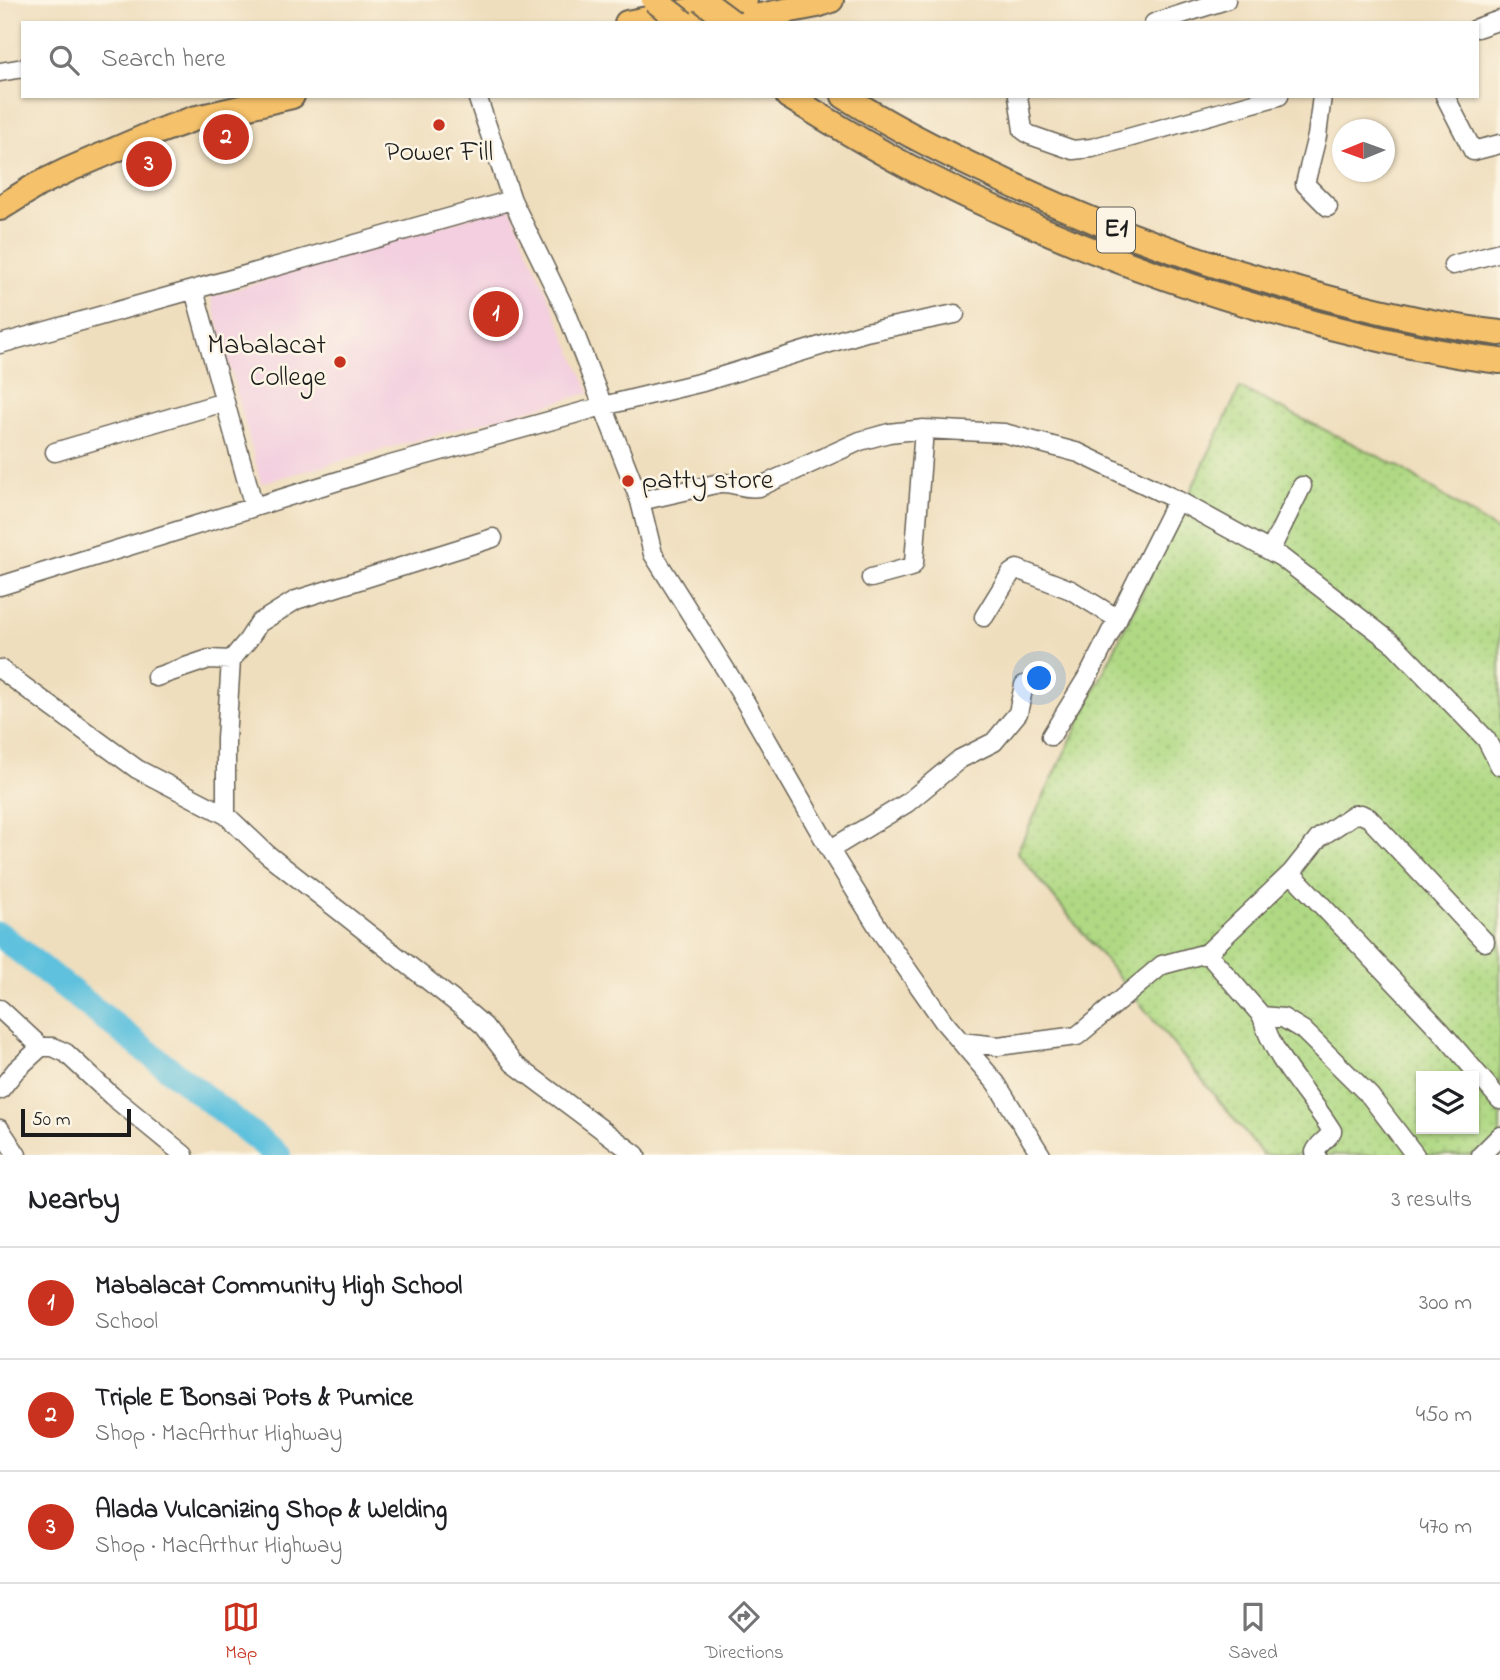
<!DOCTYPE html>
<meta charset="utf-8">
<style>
body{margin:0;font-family:"Indie Flower",sans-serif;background:#f2f2f2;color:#202124}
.controls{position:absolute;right:21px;bottom:21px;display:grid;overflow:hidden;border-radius:0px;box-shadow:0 2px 5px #0004}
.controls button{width:63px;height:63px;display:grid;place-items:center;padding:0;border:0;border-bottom:2px solid #e0e0e0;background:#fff;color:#202124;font:35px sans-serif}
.compass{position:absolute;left:1332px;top:119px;width:63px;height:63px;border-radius:50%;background:#fff;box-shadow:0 2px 5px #0004;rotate:269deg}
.scale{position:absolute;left:21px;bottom:18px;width:110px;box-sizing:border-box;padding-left:7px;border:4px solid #1c1c1c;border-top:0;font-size:19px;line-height:24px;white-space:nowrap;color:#1c1c1c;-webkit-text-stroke:5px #fcf5e5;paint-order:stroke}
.you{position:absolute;left:1040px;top:679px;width:24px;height:24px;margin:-18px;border:5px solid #fff;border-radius:50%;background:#1a73e8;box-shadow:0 0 0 10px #1a73e833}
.badge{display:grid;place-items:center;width:46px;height:46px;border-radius:50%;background:#c8321e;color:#fff;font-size:23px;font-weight:700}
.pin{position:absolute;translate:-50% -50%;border:4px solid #fff;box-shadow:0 2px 7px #0006}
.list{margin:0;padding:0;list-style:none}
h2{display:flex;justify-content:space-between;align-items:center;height:91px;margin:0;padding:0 28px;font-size:30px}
h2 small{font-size:23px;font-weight:400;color:#757577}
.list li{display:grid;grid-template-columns:46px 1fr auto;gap:21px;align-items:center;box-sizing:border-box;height:112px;padding:0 28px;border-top:2px solid #e0e0e0}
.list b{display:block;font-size:26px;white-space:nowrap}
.list p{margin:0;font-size:23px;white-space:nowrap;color:#757577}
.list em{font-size:23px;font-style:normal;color:#757577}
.icon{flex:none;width:38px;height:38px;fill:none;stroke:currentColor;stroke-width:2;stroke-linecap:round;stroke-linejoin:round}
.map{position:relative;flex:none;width:1500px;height:1155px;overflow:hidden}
.search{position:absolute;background:#fff;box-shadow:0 2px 5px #0004;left:21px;right:21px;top:21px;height:77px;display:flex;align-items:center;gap:18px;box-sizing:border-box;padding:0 24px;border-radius:0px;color:#757577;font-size:26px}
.sheet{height:427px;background:#fff}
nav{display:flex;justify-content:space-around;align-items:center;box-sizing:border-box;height:98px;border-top:2px solid #e0e0e0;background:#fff;font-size:19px;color:#757577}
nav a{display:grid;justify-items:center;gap:4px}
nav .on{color:#c8321e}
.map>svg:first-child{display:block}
.built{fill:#f3cfdf}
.grass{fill:url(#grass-dots);stroke:#667a50;stroke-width:2;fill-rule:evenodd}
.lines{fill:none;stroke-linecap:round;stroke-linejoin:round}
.river{stroke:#5fc1dd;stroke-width:26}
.minor-casing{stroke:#666054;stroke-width:21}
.highway-casing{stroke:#666054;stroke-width:28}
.minor{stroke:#fff;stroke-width:18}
.highway{stroke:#f5c16b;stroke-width:24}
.highway-bridge-casing{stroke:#666054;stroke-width:28;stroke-linecap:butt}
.highway-bridge{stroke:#f5c16b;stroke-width:24}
.poi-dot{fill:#c8321e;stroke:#fcf5e5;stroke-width:2.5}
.labels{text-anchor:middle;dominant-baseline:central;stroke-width:5;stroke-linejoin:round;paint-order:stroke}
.shield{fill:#fcf5e5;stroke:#5f5d58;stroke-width:2}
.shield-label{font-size:26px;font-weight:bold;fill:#1c1c1c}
.poi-label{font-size:28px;fill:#1c1c1c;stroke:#fcf5e5}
</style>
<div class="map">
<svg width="1500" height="1155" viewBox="0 0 1500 1155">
<defs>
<pattern id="grass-dots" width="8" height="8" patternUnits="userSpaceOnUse" patternTransform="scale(1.75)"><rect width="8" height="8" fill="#b0d984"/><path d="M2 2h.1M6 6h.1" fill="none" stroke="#97ba71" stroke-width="1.8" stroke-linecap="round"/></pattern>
</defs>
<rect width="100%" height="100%" fill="#fcf5e5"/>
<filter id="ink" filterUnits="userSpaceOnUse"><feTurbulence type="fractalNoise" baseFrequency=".0143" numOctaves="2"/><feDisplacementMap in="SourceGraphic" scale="14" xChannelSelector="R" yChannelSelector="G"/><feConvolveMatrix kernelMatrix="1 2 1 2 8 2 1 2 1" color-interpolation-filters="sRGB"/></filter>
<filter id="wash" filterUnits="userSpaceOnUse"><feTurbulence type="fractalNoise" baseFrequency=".00686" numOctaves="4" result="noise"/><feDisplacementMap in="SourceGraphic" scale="28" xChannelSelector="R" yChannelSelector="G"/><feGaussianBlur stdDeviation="1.57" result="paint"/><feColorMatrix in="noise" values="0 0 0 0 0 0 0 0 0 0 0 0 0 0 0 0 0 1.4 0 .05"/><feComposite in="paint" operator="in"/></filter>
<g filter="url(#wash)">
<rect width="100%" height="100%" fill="#efdebd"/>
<path class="built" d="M509,205l81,188 -329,90 -50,-186z"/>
<path class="grass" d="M1240,388l158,78 102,67v622h-237l-246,-303zM1421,1076h53v53h-53z"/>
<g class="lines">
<path class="river" d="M0,935l278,220"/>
</g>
</g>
<g filter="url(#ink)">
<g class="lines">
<defs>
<path id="minor" d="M1154,23l72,-23
M1477,28l23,-8
M0,72l23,-4
M477,96l35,104 54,111 74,190 13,53 86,137 97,169 45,72 63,90 52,61 45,72
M1018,96l5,34 7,5 43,15 19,-2 187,-52
M1322,96l-5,40 -12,48 23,23
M1445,96l28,55 27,-7
M1453,265l47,-13
M194,290l60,217
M0,344l512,-144
M55,452l169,-50
M640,501l80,-18c16,-1 23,7 39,4l101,-46 29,-8 35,-4 80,4 75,20 98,47 104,57 114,88 91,94 14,27
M1270,551l32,-65
M871,578l40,-11 3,-4 10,-134
M0,586l383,-119 220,-61 100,-24 163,-50 89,-18
M984,617l27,-44 6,-4 54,21 47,29
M0,669l137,100 89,46 41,39 196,154 21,18 29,37 123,92
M156,677l53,-18 22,1
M1051,736l40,-65 86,-171
M226,815v-76l5,-79 17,-20 11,-17 37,-23 197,-62
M831,849l76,-46 53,-44 34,-17 24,-29 6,-28
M1291,873l150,158 59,69
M1207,953l55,63 21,2 20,12 67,66 45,59
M0,1009l41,38
M1262,1016c11,44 47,77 70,115 -4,9 -13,11 -17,21l2,3
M961,1042l37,4 79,-10 85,-71 45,-12 84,-80 28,-35 34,-23 8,-1 8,4 116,124
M0,1090l16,-20 25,-23h12l13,6 46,43 72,59
M0,1129l17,26
M1481,1155l19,-19"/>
<path id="highway" d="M627,23l118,-23
M723,23l94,-18 14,-5
M788,96c43,26 85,53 129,75 127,65 263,117 401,153 60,15 120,30 182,37
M844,96c48,31 98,56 150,80 107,52 219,92 334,122 57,15 113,28 172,35
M0,208l37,-23 31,-15 86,-37 39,-14 99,-23"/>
</defs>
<use href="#minor" class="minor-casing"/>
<use href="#highway" class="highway-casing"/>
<use href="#minor" class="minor"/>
<use href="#highway" class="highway"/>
<defs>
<path id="highway-bridge" d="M654,0l30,23
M702,0l31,23"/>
</defs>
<use href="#highway-bridge" class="highway-bridge-casing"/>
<use href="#highway-bridge" class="highway-bridge"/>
</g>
</g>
<g class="poi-dot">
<circle cx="439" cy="125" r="7"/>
<circle cx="340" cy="362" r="7"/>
<circle cx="628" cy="481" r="7"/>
</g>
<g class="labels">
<rect class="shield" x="1097" y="207.5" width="38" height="45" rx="5"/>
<g class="shield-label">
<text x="1116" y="230">E1</text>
</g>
<g class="poi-label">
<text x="439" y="153">Power Fill</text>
<text x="326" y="346" text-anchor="end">Mabalacat<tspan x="326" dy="32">College</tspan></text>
<text x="642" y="481" text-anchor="start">patty store</text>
</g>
</g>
</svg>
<div class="controls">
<button><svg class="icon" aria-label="layers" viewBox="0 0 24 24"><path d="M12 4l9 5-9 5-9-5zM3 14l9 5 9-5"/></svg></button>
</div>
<svg class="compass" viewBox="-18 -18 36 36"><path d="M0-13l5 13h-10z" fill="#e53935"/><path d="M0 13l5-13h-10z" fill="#757577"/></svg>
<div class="scale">50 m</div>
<div class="you"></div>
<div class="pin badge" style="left:496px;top:314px">1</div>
<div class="pin badge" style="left:226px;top:137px">2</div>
<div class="pin badge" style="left:149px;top:164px">3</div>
<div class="search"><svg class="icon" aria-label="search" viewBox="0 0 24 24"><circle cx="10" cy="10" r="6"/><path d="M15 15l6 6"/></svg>Search here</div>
</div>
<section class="sheet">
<h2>Nearby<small>3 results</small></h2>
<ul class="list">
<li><span class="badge">1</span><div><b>Mabalacat Community High School</b><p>School</p></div><em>300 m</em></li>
<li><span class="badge">2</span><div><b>Triple E Bonsai Pots &amp; Pumice</b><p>Shop · MacArthur Highway</p></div><em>450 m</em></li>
<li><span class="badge">3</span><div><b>Alada Vulcanizing Shop &amp; Welding</b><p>Shop · MacArthur Highway</p></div><em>470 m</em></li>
</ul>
</section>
<nav>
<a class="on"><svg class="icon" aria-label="map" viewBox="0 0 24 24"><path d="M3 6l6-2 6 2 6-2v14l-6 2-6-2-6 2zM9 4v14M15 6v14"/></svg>Map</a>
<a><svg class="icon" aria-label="directions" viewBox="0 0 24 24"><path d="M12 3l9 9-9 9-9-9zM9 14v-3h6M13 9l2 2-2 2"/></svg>Directions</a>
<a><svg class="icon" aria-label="saved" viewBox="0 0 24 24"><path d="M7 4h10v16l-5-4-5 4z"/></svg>Saved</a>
</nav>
